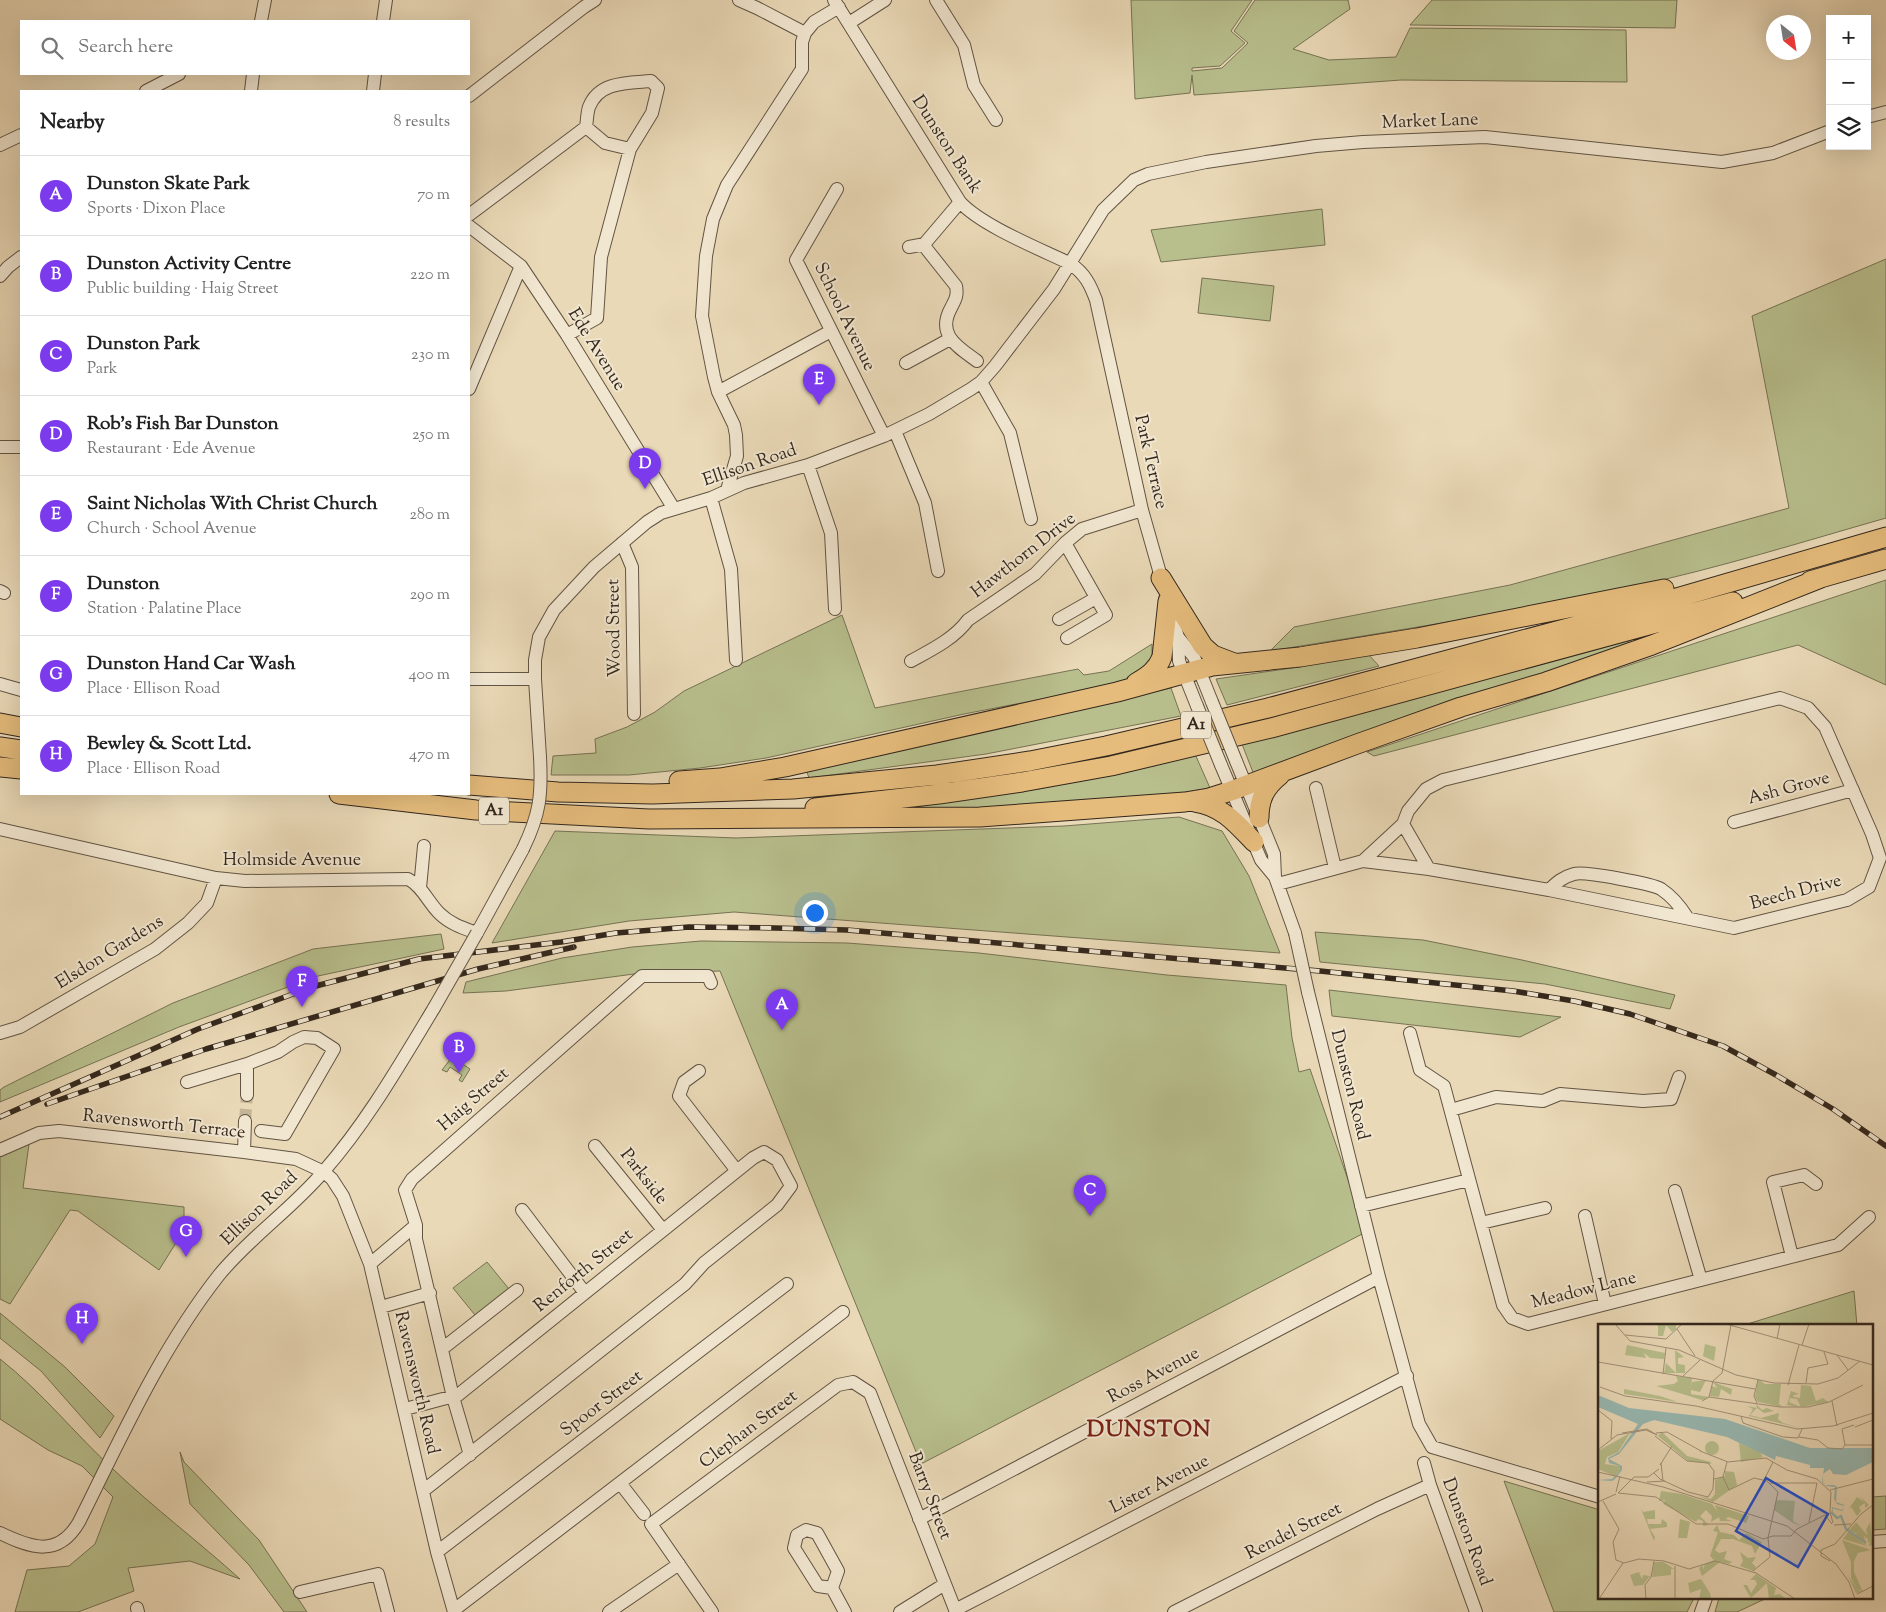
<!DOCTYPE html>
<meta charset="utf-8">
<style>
body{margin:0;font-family:"Sorts Mill Goudy",serif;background:#f2f2f2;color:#222}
.controls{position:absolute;right:15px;top:15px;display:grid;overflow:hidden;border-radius:0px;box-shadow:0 5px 20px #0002}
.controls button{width:45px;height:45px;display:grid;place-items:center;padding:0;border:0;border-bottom:1px solid #e0e0e0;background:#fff;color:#222;font:25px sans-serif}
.compass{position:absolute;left:1766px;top:15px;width:45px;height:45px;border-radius:50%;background:#fff;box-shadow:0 5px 20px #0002;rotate:150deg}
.you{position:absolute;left:814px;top:912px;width:18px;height:18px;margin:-12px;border:4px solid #fff;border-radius:50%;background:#1a73e8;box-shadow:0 0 0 8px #1a73e833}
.badge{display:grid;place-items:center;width:32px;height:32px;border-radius:50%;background:#7c3aed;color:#fff;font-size:16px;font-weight:700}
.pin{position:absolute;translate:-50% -41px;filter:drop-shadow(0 1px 2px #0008)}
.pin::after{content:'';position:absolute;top:26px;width:18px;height:15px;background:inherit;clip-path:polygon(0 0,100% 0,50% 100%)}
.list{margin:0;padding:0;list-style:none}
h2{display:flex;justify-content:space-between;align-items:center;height:65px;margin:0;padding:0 20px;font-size:21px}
h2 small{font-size:16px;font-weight:400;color:#767676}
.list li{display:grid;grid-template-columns:32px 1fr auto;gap:15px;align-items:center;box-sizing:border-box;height:80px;padding:0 20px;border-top:1px solid #e0e0e0}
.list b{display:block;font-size:19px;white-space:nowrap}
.list p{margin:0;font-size:16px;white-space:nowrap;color:#767676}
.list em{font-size:16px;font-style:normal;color:#767676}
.icon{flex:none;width:28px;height:28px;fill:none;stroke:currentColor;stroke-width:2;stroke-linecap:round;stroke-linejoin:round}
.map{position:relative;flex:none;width:1886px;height:1612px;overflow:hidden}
.search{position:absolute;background:#fff;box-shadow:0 5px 20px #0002;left:20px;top:20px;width:450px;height:55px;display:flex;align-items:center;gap:12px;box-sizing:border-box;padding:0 18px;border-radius:0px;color:#767676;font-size:19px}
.panel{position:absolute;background:#fff;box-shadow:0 5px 20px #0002;left:20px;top:90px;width:450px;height:705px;border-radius:0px}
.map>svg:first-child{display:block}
.green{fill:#b8bf8d;stroke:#767354}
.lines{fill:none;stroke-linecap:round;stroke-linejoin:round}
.minor-tunnel{stroke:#c5b598;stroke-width:12;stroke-dasharray:12 6;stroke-linecap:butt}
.minor-casing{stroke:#615443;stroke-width:14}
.highway-casing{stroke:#33271c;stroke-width:21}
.minor{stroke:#f1e6d0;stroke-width:12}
.highway{stroke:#e5bc7c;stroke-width:19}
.rail-casing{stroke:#33271c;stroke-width:5.5}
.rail{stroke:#f1e6d0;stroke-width:4;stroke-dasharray:11;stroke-linecap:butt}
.minor-bridge-casing{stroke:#615443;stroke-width:14;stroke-linecap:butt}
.minor-bridge{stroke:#f1e6d0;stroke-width:12}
.labels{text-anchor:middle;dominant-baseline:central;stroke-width:4;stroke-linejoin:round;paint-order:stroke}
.shield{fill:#f1e6d0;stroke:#6c6052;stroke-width:1}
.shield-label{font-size:16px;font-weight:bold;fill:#33271c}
.street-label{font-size:18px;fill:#33271c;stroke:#f1e6d0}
.district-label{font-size:22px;font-weight:bold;letter-spacing:1px;fill:#7a1f14;stroke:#f1e6d0}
.inset-river{fill:none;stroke:#98b9b3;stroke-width:2.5}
.inset-road{fill:none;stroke:#a19279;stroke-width:1}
.view{fill:#1d4ed8;fill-opacity:0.15;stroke:#1d4ed8;stroke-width:2.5}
.inset-edge{fill:none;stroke:#33271c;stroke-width:2.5}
</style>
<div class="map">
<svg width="1886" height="1612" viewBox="0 0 1886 1612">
<rect width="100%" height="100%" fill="#ead9b7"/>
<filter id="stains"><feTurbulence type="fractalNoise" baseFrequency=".004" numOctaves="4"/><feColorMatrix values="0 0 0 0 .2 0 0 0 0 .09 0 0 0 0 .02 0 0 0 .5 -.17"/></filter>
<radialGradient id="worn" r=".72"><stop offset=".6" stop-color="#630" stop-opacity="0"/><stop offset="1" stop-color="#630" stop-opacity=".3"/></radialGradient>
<path class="green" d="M1131,0h121l-21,31 14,12 -25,23 -28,2v3l30,-3 26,-25 -14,-12 21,-31h93l2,9 -57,40 36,11 67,-3 14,-29 216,2 1,52 -226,-2 -207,15 -2,-20 -2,18 -55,6z
M1432,0h245l-2,28 -265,-3z
M1322,209l3,36 -164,17 -10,-32z
M1886,259v259c-84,24 -167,50 -251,68 -121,27 -243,45 -365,65l24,-24 216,-42 279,-77 -37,-192z
M1202,278l72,8 -4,35 -72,-8z
M795,447l3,8 -22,6 -1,-7z
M1886,580v105l-88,-40 -424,111 -7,-4z
M842,615l33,93 203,-39 6,6 25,-4 43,-27v18l-25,19 -38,9 -125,24 -198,44 -66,10 -71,7h-78l2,-19 43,-3 -1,-14 32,-12 28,-15 29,-21z
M1628,640l3,7 -377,128 -12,-31z
M1368,654l11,12 -152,39 -11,-26 76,-11z
M1171,688l10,28 -195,38 -177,24 -3,-9z
M1195,754l15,34 -50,9 -263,16 -3,-7 144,-17 116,-23z
M1179,817l43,14 27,45 31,77 -546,-41 -105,9 -137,22 63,-112 181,7 328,-12z
M1315,932l108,8 99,20 153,35 -5,14 -125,-25 -225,-22z
M441,934l3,15 -126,27 -139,51 -179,75v-12l4,-3 169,-84 140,-54z
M701,941l146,2 132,10 188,22 119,10 6,53 7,34 11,-3 45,131 9,33 -443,231 -201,-493 -86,3 -128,17 -43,2 3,-11 96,-24 70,-11z
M1329,990l232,27 -41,20 -188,-21z
M452,1057l18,12 -8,13 -3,-2 3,-5 -12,-8 -3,5 -5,-2z
M29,1144l-6,44 161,19v23l-25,40 -81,-59 -8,-1 -60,94 -10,-5v-142z
M487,1262l22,27 -34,26 -22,-27z
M1854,1291l3,35h-116z
M0,1313l65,54 49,49 -14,22 -59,-67 -41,-33z
M0,1359c42,33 75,75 114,111 40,38 85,72 126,109l-50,-18 -62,7 6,23 -56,21h-63l12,-42 42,-4 26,-22 18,-47 -31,-31 -34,-16 -48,-31z
M180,1452l4,10 75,78 48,72h-23l-35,-47 -59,-61z
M1504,1481l96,29v88h94l-7,14h-133z
M1886,1496v33l-14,1v-33z
M1719,1598h48l-30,14h-22z"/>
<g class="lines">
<path class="minor-tunnel" d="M245,1121l2,-26"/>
<defs>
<path id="minor" d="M739,0l18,8 48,25
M834,0l126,202c22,24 80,47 111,62 14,10 19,20 25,36l46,210 21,74
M936,0l28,45 10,40 22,35
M261,21l4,-21
M383,21l3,-21
M849,23l36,-23
M146,91l33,-17
M251,91l2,-17
M373,91l2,-17
M469,96l115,-89 11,-7
M1867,117l19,-5
M586,127l19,16 25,6
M0,145l21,-10
M837,189l-41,71 88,176
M960,202l-34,40 -1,5 31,39c2,10 -1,14 -5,22 -15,27 7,39 26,53
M469,215l117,-88c1,-6 1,-14 3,-20 10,-26 39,-24 62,-26l7,7 -6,25 -22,36 -29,108 -4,61 -30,17
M469,226l52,40 46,69 107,174
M909,247l16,-3
M0,276l8,-9 13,-10
M906,363l44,-24
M981,382l29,51 21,86
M469,389l52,-123
M718,392l113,-61
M895,431l30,72 13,68
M0,447h21
M808,465l23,68 4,76
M727,490l10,-34 -1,-21 -2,-10 -16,-33 -4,-15 -12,-61 4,-60 7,-37 14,-34 75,-116v-27l3,-9 9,-11 25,-15
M711,498l20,71 5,91
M622,543l10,24 2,147
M1065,543l41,72 -39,23
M0,591l4,2
M1170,610l8,27 16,20 18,45
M1059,619l37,-21
M1178,637l1,24 18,45
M911,661c20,-11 43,-22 57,-41l67,-46 30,-31 17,-14 60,-19
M469,679h66
M0,684l21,6
M540,757l-5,-78v-19l4,-23 15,-27 40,-43 53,-45 14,-9 50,-15 33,-15 64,-18 76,-29 45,-22 42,-25 10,-7 14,-16 59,-77 49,-79 31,-30 14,-6 58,-12 110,-16 47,-4 122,-5 237,25 51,-9 57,-22
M1236,761l38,93 1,23 20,56
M1221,765l40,95 14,17
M1316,788l19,80
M1734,822l119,-32
M1403,824l26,45
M0,829l216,49 29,3 163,-2c14,7 20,23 31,34 11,11 24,15 38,20l46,-84
M1278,884l85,-23 66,8 120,21 185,38 113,-28 22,-13 11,-29 -8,-24 -47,-107 -17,-19 -28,-10 -337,82 -17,9 -18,22 -5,13 -40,37
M420,888l4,-42
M1549,890c8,-8 14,-13 25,-16 10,-3 79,10 87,15 12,8 19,17 26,28
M1308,992l71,285 40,147 13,23 168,50
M0,1033l20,-6 135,-78 33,-26 19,-20 9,-25
M1410,1033l10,37 24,16 59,219 9,13 16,6 310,-79 31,-28
M699,1071l-15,11 -5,14 58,75
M187,1082l60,-18
M247,1095v-31l31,-12 15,-10 11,-5 13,1 17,11 -49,85 -24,-3
M1451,1110l45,-13 47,4 17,-7 83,7 28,-2 8,-22
M595,1146l68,84
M0,1150l39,-17 20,-2 185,21 52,7 28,13 8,7 11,17 27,68 67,288 17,60
M244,1152l1,-31
M1675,1191l26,89
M1361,1206l108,-26
M522,1210l63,83
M1585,1216l20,88
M1481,1223l64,-15
M416,1225v14l37,158 17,58
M1792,1256l-19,-74 31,-7 12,9
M370,1264l46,-39 -11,-35 7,-11 230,-203h66l3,7
M381,1307l49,-14
M442,1349l75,-59
M405,1409l53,-14 295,-237 11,-6 13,8 14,26 -14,19 -73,58 -19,21 -262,207
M1424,1463l6,22 46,127
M620,1483l24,31
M919,1519l460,-242
M0,1533c31,15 58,25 79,-11 42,-84 81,-172 140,-247 31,-38 73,-66 105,-104 43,-49 76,-107 110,-163
M1872,1542l14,-1
M437,1552l350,-268
M832,1588l-14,-2 -24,-38 3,-13 9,-5 11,3 21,38 -6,17 13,24
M300,1592l78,-18 10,38
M137,1608l1,4
M454,1610l389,-298
M955,1610l452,-234
M609,1612l70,-48
M712,1612l-61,-88 187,-139 15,-3 17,11 86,219
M900,1612l45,-28
M1174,1612l203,-103 53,-24
M1701,1612l5,-14"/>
<path id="highway" d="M1161,578l42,68 10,9 21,8
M1810,581l76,-22
M1136,683c12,-7 21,-13 26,-26l6,-56
M0,723l21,4
M0,747l21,3
M0,767l21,2
M679,781l41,-3 65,-11 332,-75 95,-26 88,-9 117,-19 247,-49
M469,785l89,7 95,2 140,-5 144,-14 93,-14 76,-15 162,-38 360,-96 258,-75
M339,794l137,16 173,9 331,-2 205,-15 24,-4 22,-7 126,-47 104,-37 85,-25 106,-37 169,-67
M1195,802c27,4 41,21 59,40
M815,808l124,-14 83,-12 89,-16 160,-38 462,-126
M1259,818c0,-19 6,-31 21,-43"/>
</defs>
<use href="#minor" class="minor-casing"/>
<use href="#highway" class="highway-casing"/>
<use href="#minor" class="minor"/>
<use href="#highway" class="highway"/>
<defs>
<path id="rail" d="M47,1104l159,-55 272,-80 96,-22
M0,1117l198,-88 114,-42 107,-28 142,-17 55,-9 73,-6 86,1 72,2 473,41 193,20 61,10 56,13 93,32 53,29 57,34 53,37"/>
</defs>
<use href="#rail" class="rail-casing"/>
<use href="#rail" class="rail"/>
<defs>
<path id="minor-bridge" d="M1212,702l24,59
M1197,706l24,59
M523,849c17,-35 19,-54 17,-92
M1295,933l13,59
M434,1008l43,-75"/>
</defs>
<use href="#minor-bridge" class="minor-bridge-casing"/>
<use href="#minor-bridge" class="minor-bridge"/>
</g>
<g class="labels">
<g class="shield">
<rect x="1181" y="711.5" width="30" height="27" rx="4"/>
<rect x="479" y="797.5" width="30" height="27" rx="4"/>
</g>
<g class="shield-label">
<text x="1196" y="725">A1</text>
<text x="494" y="811">A1</text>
</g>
<g class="street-label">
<text transform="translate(1430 122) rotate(-2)">Market Lane</text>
<text transform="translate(946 145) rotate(57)">Dunston Bank</text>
<text transform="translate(844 317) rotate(64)">School Avenue</text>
<text transform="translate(596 350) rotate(58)">Ede Avenue</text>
<text transform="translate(1150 462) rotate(77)">Park Terrace</text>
<text transform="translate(750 466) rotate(-19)">Ellison Road</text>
<text transform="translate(1024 556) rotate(-38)">Hawthorn Drive</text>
<text transform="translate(615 628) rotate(-91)">Wood Street</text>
<text transform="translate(1789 789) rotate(-15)">Ash Grove</text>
<text x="292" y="861">Holmside Avenue</text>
<text transform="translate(1796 893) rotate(-15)">Beech Drive</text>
<text transform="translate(110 953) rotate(-32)">Elsdon Gardens</text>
<text transform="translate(1349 1085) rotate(76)">Dunston Road</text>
<text transform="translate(474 1100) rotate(-41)">Haig Street</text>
<text transform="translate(164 1125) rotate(6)">Ravensworth Terrace</text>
<text transform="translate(643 1177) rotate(52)">Parkside</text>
<text transform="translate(260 1209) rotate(-44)">Ellison Road</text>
<text transform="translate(584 1271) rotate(-39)">Renforth Street</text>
<text transform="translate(1584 1291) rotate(-14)">Meadow Lane</text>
<text transform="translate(1154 1376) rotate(-28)">Ross Avenue</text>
<text transform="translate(416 1383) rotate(77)">Ravensworth Road</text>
<text transform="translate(602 1404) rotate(-37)">Spoor Street</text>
<text transform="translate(749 1430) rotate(-37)">Clephan Street</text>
<text transform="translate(1160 1485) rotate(-27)">Lister Avenue</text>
<text transform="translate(929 1496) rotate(69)">Barry Street</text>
<text transform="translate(1294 1532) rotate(-27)">Rendel Street</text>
<text transform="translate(1466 1532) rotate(70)">Dunston Road</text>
</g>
<g class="district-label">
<text x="1149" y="1431">DUNSTON</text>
</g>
</g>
<g transform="translate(1598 1324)">
<rect width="275" height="275" fill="#ead9b7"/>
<path d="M60,0h18v5l-4,3 -6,-7 -3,11h-5zM107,20l11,3 -2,14 -11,-5zM29,21l38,8 -1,6 -14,-1 -6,-5 2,5 -21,-3zM77,26l9,7 -6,1v6l7,1v8h-21l2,-10 10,10zM78,52l16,2 -1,11 1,-7 14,-2 -6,12 -9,-2v4l18,3 -7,3 -46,-14 18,-2 4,-3zM160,55l7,5h16l-2,20 4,3 -25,-5 -3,-5zM115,58l19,7 -1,6 -10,-6 -2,8 -9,-1 2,-10 5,2zM203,61l10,1 5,15 7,-3 5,4 -27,5 -4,-8 -7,-1 -1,4 11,5 -13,-2 4,-14 8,3 -6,1 1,2 6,1zM26,65l36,7 18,6 -54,-8zM158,80l6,6 5,-2 7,3 -10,2 -7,-5 -7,7 11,3 18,-5 -1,6 5,4 18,5 -52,-12 4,-7 -6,-3 10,2zM64,108l25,24 24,6v2l-23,-3 -30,-25zM32,109l-12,19 -11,5 -2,7 15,2 -1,6 -4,4 -17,-7 3,-1 -3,1v-18zM107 124a7 7 0 1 1 14 0a7 7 0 1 1-14 0ZM141,119l21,9 3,5 -22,5zM127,147l9,1 3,13 -24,17 -15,-6 13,3 4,-5v-14l10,-4zM63,167l21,3 30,10 5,7 -2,-6 34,11 -3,7 -18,-6 -2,2 6,2h-12l-1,-4 -8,5 1,-6 -6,-6 -6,6 9,9 -6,1v-5l-5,-2 -2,3 -33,-18 2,-4 -6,1zM262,172l9,9 -4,3v-5l-6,4 2,4 -4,5 -6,-9 -3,3 9,-13 7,5zM178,176l19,1 -2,20 8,5 -8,-3 -19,-13zM43,185l2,3 12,-2v9h-8l1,5h13l1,-5 5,4v4l-17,2 5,8 -1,4zM82,195l10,3 -3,16h-9zM258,198l12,14 -2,-6 4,-8 3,23 -4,1 1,-5 -2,2v-4l-4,-3 2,8 -9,-5 10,7 -24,-7 6,-8 6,5 2,-2 -8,-4zM119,201l3,7 14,3 5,5 7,-7 16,9 -7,12 -3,-8 -19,-7h-12l-6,11 4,3 8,-2 -3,8 8,3 -3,2 -9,-2 -18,14 -3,-8 4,-3v5l2,-6 9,-4 -4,-4 8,-24 -5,-1zM244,216l29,10 -13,3 -4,8v11l9,20 -7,-4 5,4 -5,1 -8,-17 8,11 -5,-9v-16zM142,228l8,6 8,-1 -4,6 4,4 -3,4 -13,-5 3,-5zM56,238h10l10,7h-3v6l-19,2zM41,248l3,7 1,-4 7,1 -7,9 -9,1 -4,-11zM158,250l20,14 -2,7 6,-1 6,5h-17l-2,-16 -16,15 -8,-13h4l4,8 6,-9 -2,-4h-5zM103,255l9,14 1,6h-12l2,-10 -11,4 -2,-10z" fill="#b8bf8d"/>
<path d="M0,71l31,13 96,11 85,29h63v14l-27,13 -13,-1 -3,-5 -7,5v8l3,3h8l3,2 -1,15 8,3 -1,5 -1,1 -7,-2 -2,-1v7l-1,-8 10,3 2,-4 -7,-2 -3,-5 1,-12 -8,-1 -5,-4 2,-14h-14v-3l-34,-9 -1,4 -48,-23 -73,-17 -11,4 -24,30 -10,5 13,7v4l-7,9 -3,2 -14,-1 14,-1 7,-7 1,-6 -11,-3 -1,-5 11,-6 19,-28 -40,-17z" fill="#98b9b3"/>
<path class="inset-river" d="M233,188l6,6 4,-2 5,13 20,14"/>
<path class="inset-road" d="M17,0l15,17 49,9 57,25 38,8 44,1 20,-6 22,-17M128,0l147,41M79,5l18,27M27,11l41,4 16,-15M179,15l3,-15M204,21l7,-21M239,31l11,15M0,38l157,27M65,50l3,-26M85,52l17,-16M208,59l2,-15 20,-4 -4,-12M190,61l11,-40M2,63l25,9 71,10 101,23 36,-3 40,-13M111,73l71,10h28l21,-5 34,-17M104,77l7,-4 4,-16 9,-8 9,-48M234,77l5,25M159,79l-3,-7 4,-16M0,86l14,11 -1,18M143,92l2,7 40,14 15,1 4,-9M257,103l18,-7M58,109l11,-1 34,19M57,112l32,25 21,2M201,113l19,3 10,8 14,1 3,-4 -3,-16 12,-4M247,121h28M0,126l19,-15 29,-5 11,5 -10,-6 -25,4M102,127l28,11 38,-4 21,12 30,9 14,13 -1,20 3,11M63,139l2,18M62,141l12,-19M0,148l65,15 124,39 49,38 13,18 6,17M56,149l6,6 28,13 20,5 5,-8 1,-18 -6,-8M125,153l6,13 25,-12 13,3 11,11 -10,46M116,155l9,-2 4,-15M166,156l9,-18M49,158l18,-1M172,159h47l-8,39M232,166l43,-11M18,168l4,-16M20,169l16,-16h14l11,-8M20,169l38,4M58,173l40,27h32l35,15 10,-3h18l6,-7 28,-14 7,9M5,177l16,28 -6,13 3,18 8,3 15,-4 25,2 25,8 26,-8 41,12 39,26M0,178l18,-8M236,201l17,-1M232,237l-9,-5v-6l14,-6 26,-30 12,-9M155,247l17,-14 -2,-19M259,270l16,-8M1,275l24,-36M48,275l-1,-14 6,-8 3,-16M77,275v-33"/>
<path class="view" d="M168,154l62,36 -30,53 -62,-36z"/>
<rect width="275" height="275" class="inset-edge"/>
</g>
<rect width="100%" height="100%" filter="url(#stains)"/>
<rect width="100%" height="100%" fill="url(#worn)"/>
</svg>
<div class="controls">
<button>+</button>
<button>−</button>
<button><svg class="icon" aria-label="layers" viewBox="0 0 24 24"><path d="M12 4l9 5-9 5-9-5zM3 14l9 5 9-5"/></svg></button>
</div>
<svg class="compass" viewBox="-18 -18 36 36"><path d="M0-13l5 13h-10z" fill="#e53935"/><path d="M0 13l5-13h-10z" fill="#767676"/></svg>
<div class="you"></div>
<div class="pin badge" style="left:782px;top:1030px">A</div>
<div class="pin badge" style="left:459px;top:1073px">B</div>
<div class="pin badge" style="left:1090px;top:1216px">C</div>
<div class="pin badge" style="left:645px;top:489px">D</div>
<div class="pin badge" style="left:819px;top:405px">E</div>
<div class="pin badge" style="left:302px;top:1007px">F</div>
<div class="pin badge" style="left:186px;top:1257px">G</div>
<div class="pin badge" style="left:82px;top:1344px">H</div>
<div class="search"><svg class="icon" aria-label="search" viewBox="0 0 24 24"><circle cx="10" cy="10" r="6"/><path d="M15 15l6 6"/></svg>Search here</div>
<section class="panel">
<h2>Nearby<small>8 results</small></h2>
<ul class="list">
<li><span class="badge">A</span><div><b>Dunston Skate Park</b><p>Sports · Dixon Place</p></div><em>70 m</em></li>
<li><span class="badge">B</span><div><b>Dunston Activity Centre</b><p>Public building · Haig Street</p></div><em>220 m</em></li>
<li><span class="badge">C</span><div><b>Dunston Park</b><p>Park</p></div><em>230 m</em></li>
<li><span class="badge">D</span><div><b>Rob’s Fish Bar Dunston</b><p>Restaurant · Ede Avenue</p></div><em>250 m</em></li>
<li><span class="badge">E</span><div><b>Saint Nicholas With Christ Church</b><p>Church · School Avenue</p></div><em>280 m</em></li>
<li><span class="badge">F</span><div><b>Dunston</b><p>Station · Palatine Place</p></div><em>290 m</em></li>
<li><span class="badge">G</span><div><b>Dunston Hand Car Wash</b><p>Place · Ellison Road</p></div><em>400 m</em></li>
<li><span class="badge">H</span><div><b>Bewley &amp; Scott Ltd.</b><p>Place · Ellison Road</p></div><em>470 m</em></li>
</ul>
</section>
</div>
